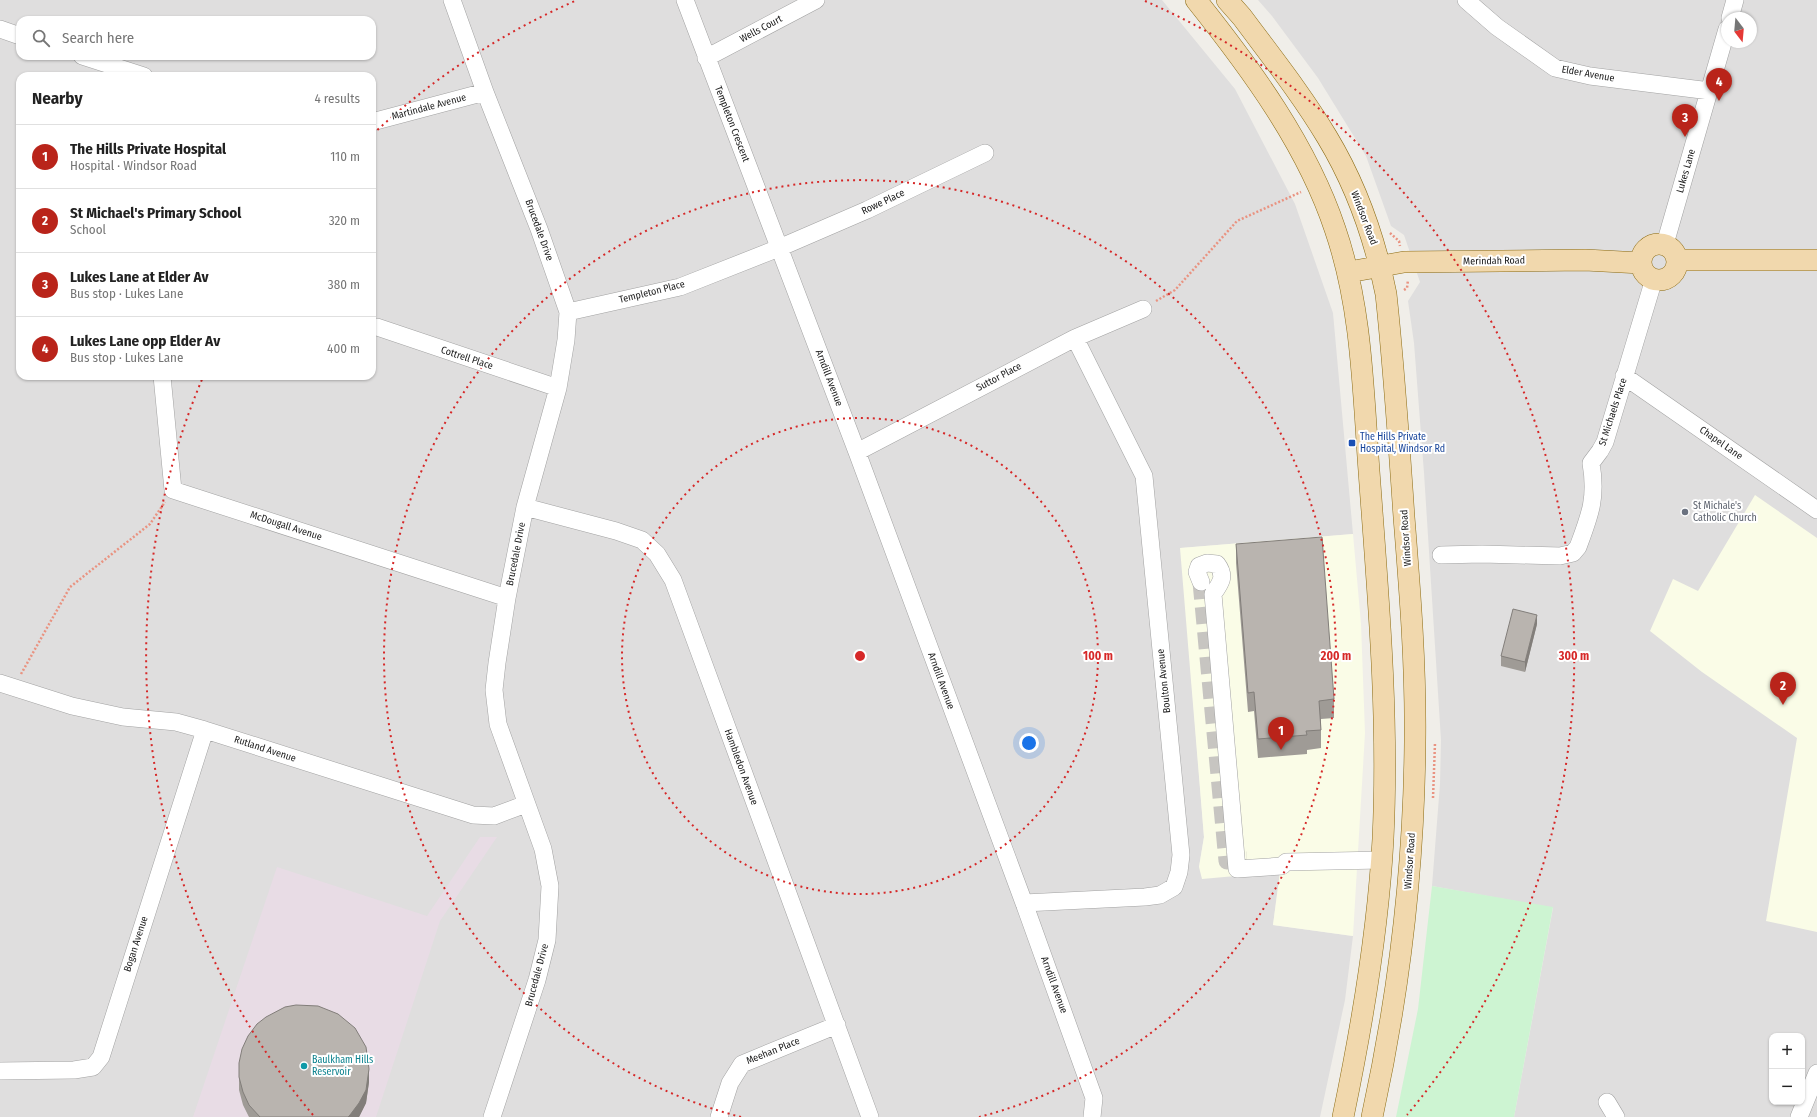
<!DOCTYPE html>
<meta charset="utf-8">
<style>
body{margin:0;font-family:"Fira Sans Condensed",sans-serif;background:#f2f2f2;color:#222}
.controls{position:absolute;right:12px;bottom:12px;display:grid;overflow:hidden;border-radius:8px;box-shadow:0 1px 3px #0004}
.controls button{width:36px;height:36px;display:grid;place-items:center;padding:0;border:0;border-bottom:1px solid #e0e0e0;background:#fff;color:#222;font:20px sans-serif}
.compass{position:absolute;left:1721px;top:12px;width:36px;height:36px;border-radius:50%;background:#fff;box-shadow:0 1px 3px #0004;rotate:164deg}
.you{position:absolute;left:1029px;top:743px;width:14px;height:14px;margin:-10px;border:3px solid #fff;border-radius:50%;background:#1a73e8;box-shadow:0 0 0 6px #1a73e833}
.badge{display:grid;place-items:center;width:26px;height:26px;border-radius:50%;background:#b9241a;color:#fff;font-size:13px;font-weight:700}
.pin{position:absolute;translate:-50% -33px;filter:drop-shadow(0 1px 2px #0008)}
.pin::after{content:'';position:absolute;top:21px;width:14px;height:12px;background:inherit;clip-path:polygon(0 0,100% 0,50% 100%)}
.list{margin:0;padding:0;list-style:none}
h2{display:flex;justify-content:space-between;align-items:center;height:52px;margin:0;padding:0 16px;font-size:17px}
h2 small{font-size:13px;font-weight:400;color:#767676}
.list li{display:grid;grid-template-columns:26px 1fr auto;gap:12px;align-items:center;box-sizing:border-box;height:64px;padding:0 16px;border-top:1px solid #e0e0e0}
.list b{display:block;font-size:15px;white-space:nowrap}
.list p{margin:0;font-size:13px;white-space:nowrap;color:#767676}
.list em{font-size:13px;font-style:normal;color:#767676}
.icon{flex:none;width:22px;height:22px;fill:none;stroke:currentColor;stroke-width:2;stroke-linecap:round;stroke-linejoin:round}
.map{position:relative;flex:none;width:1817px;height:1117px;overflow:hidden}
.search{position:absolute;background:#fff;box-shadow:0 1px 3px #0004;left:16px;top:16px;width:360px;height:44px;display:flex;align-items:center;gap:10px;box-sizing:border-box;padding:0 14px;border-radius:12px;color:#767676;font-size:15px}
.panel{position:absolute;background:#fff;box-shadow:0 1px 3px #0004;left:16px;top:72px;width:360px;height:308px;border-radius:12px}
.map>svg:first-child{display:block}
.residential{fill:#dfdede;fill-rule:evenodd}
.industrial{fill:#e8dce5}
.education{fill:#fafce7}
.park{fill:#cdf4d2}
.lines{fill:none;stroke-linecap:round;stroke-linejoin:round}
.minor-tunnel{stroke:#c7c5c1;stroke-width:17;stroke-dasharray:17 8;stroke-linecap:butt}
.minor-casing{stroke:#a2a2a2;stroke-width:18}
.major-casing{stroke:#8b6b13;stroke-width:22}
.path{stroke:#e99381;stroke-width:2.5;stroke-dasharray:2 2;stroke-linecap:butt}
.minor{stroke:#fff;stroke-width:17}
.major{stroke:#f1d8ad;stroke-width:21}
.wall{fill:#9f9b96}
.shaded-wall{fill:#827e7a}
.building{fill:#b9b4af;stroke:#827e7a}
.ring{fill:none;stroke:#d62828;stroke-width:2;stroke-dasharray:2 4}
.transit-dot{fill:#1a4fb4;stroke:#fff;stroke-width:1.5}
.worship-dot{fill:#6b7280;stroke:#fff;stroke-width:1.5}
.culture-dot{fill:#0f9aa8;stroke:#fff;stroke-width:1.5}
.labels{text-anchor:middle;dominant-baseline:central;stroke-width:4;stroke-linejoin:round;paint-order:stroke}
.street-label{font-size:10px;fill:#212121;stroke:#fff}
.transit-label{font-size:10px;fill:#164399;stroke:#fff;text-anchor:start}
.worship-label{font-size:10px;fill:#5b616d;stroke:#fff;text-anchor:start}
.culture-label{font-size:10px;fill:#0d838f;stroke:#fff;text-anchor:start}
.centre{fill:#d62828;stroke:#fff;stroke-width:2}
.ring-label{font-size:12px;text-anchor:middle;font-weight:bold;fill:#d62828;stroke:#fff;stroke-width:4;stroke-linejoin:round;paint-order:stroke}
</style>
<div class="map">
<svg width="1817" height="1117" viewBox="0 0 1817 1117">
<rect width="100%" height="100%" fill="#f0eee9"/>
<path class="residential" d="M0,0h1162l73,89 60,115 38,109 20,221 -172,14 23,289 -5,30 81,5 -7,53 80,11 -8,64 -25,117h-1320zM20,20h352v36h-352zM20,76h352v300h-352z
M1258,0h559v1117h-303l39,-209 -121,-22 8,-102 1,-44 -17,-267 -10,-130 -6,-42 12,-19 -16,-47 -13,-9 -25,-70 -48,-78 -46,-62zM1727,18h24v24h-24zM1772,1036h30v66h-30z"/>
<path class="industrial" d="M480,837h17l-57,84 -64,196h-183l84,-250 150,49z"/>
<path class="education" d="M1755,495l62,43v394l-51,-11 31,-183 -95,-66 -52,-41 23,-52 25,12z
M1353,534l8,90 4,109 -12,203 -80,-11 7,-53 -78,7 -3,-12 5,-30 -24,-289z"/>
<path class="park" d="M1432,886l121,21 -39,210h-118l22,-108z"/>
<g class="lines">
<path class="minor-tunnel" d="M1201,582l26,279 20,-1"/>
<defs>
<path id="minor" d="M452,0l33,92 54,137 29,83 -2,28 -8,48 -33,119 -18,91 -10,65 -3,27 4,34 45,125 7,37 -3,54 -10,40 -45,137
M685,0l172,452 167,451 70,195 -2,19
M1466,0l31,27 58,41 35,8 120,15
M1730,18l5,-18
M0,29l20,7
M82,56l62,20
M706,58l110,-58
M372,122l113,-30
M1665,244l62,-215
M568,312l112,-25 99,-39 88,-38 118,-57
M377,327l181,61
M162,376l11,114 334,108
M1624,376l193,134
M857,452l218,-114 68,-29
M525,507l91,24 26,9 15,14 16,26 197,537
M1441,555l41,-1 78,2 13,-3 5,-6c12,-32 19,-49 13,-84l9,-12 5,-9 49,-163
M1201,582l-4,-10 2,-6 8,-3 10,1c9,12 4,19 -4,30l24,275 45,-3 4,-4 95,-2
M0,683l72,23 51,11 53,5 29,8 268,85 21,1 32,-12
M1024,903l121,-6 15,-2 14,-8 5,-15 2,-17 -37,-379 -69,-138
M0,1071l74,-1 19,-3 8,-10 104,-327
M1607,1102l9,15
M719,1117l11,-34 12,-19 95,-39
M1799,1117l18,-44"/>
<path id="major" d="M1196,0c55,69 111,145 139,229 27,78 28,161 34,242 9,123 20,245 14,368 -5,94 -21,187 -40,278
M1227,0l15,17c29,39 60,78 85,120 29,48 48,102 59,157 8,74 13,149 18,223 6,75 12,150 11,225 -1,126 -16,252 -43,375
M1641 262a18 18 0 1 1 36 0a18 18 0 1 1-36 0Z
M1678,260h139
M1349,272l55,-10 181,-2 56,3"/>
</defs>
<use href="#minor" class="minor-casing"/>
<use href="#major" class="major-casing"/>
<path class="path" d="M1390,233l9,8 1,5
M1404,290l3,-2 1,-8
M1156,301l19,-11 62,-69 64,-29
M21,674l49,-87 80,-63 15,-22
M1433,798l2,-55"/>
<use href="#minor" class="minor"/>
<use href="#major" class="major"/>
</g>
<path class="wall" d="M1236,544l98,155v19l-13,1v29l-14,2v4l-49,4 -4,-47 -6,1 -12,-149z
M1537,624l-12,48 -24,-6v-10z
M239,1076l130,6 -3,21 -7,14h-110l-6,-12 -4,-15z"/>
<path class="shaded-wall" d="M1537,615v9l-12,48v-10z
M369,1069v13l-3,21 -7,14h-11z"/>
<path class="building" d="M1322,537l12,162 -15,2 2,29 -15,1 1,4 -49,4 -4,-47 -6,1 -12,-149z
M1513,609l24,6 -12,47 -24,-6z
M296,1005l22,1 20,8 17,14 11,19 3,22 -3,21 -7,13 -9,12 -2,2h-88l-11,-12 -6,-13 -4,-15v-14l3,-14 6,-13 9,-12 9,-7 19,-10z"/>
<g class="ring">
<circle cx="860" cy="656" r="238"/>
<path d="M741 1117A476 476 0 1 1 979 1117"/>
<path d="M313 1115A714 714 0 0 1 203 377M373 134A714 714 0 0 1 575 1M1145 1A714 714 0 0 1 1407 1115"/>
</g>
<rect class="transit-dot" x="1348" y="439" width="8" height="8" rx="2"/>
<circle class="worship-dot" cx="1685" cy="512" r="4"/>
<circle class="culture-dot" cx="304" cy="1066" r="4"/>
<g class="labels">
<g class="street-label">
<text transform="translate(761 29) rotate(-28)">Wells Court</text>
<text transform="translate(1588 74) rotate(10)">Elder Avenue</text>
<text transform="translate(429 107) rotate(-15)">Martindale Avenue</text>
<text transform="translate(732 124) rotate(69)">Templeton Crescent</text>
<text transform="translate(1686 171) rotate(-74)">Lukes Lane</text>
<text transform="translate(883 202) rotate(-25)">Rowe Place</text>
<text transform="translate(1364 218) rotate(69)">Windsor Road</text>
<text transform="translate(539 230) rotate(70)">Brucedale Drive</text>
<text transform="translate(1494 261) rotate(-1)">Merindah Road</text>
<text transform="translate(652 292) rotate(-14)">Templeton Place</text>
<text transform="translate(467 358) rotate(18)">Cottrell Place</text>
<text transform="translate(999 377) rotate(-28)">Suttor Place</text>
<text transform="translate(829 378) rotate(69)">Arndill Avenue</text>
<text transform="translate(1613 412) rotate(-72)">St Michaels Place</text>
<text transform="translate(1721 443) rotate(35)">Chapel Lane</text>
<text transform="translate(286 526) rotate(18)">McDougall Avenue</text>
<text transform="translate(1406 538) rotate(-94)">Windsor Road</text>
<text transform="translate(516 554) rotate(-79)">Brucedale Drive</text>
<text transform="translate(941 681) rotate(70)">Arndill Avenue</text>
<text transform="translate(1164 681) rotate(-96)">Boulton Avenue</text>
<text transform="translate(265 749) rotate(18)">Rutland Avenue</text>
<text transform="translate(741 767) rotate(70)">Hambledon Avenue</text>
<text transform="translate(1410 861) rotate(-86)">Windsor Road</text>
<text transform="translate(136 944) rotate(-72)">Bogan Avenue</text>
<text transform="translate(537 975) rotate(-75)">Brucedale Drive</text>
<text transform="translate(1054 985) rotate(70)">Arndill Avenue</text>
<text transform="translate(773 1051) rotate(-22)">Meehan Place</text>
</g>
<g class="transit-label">
<text x="1360" y="437">The Hills Private<tspan x="1360" dy="12">Hospital, Windsor Rd</tspan></text>
</g>
<g class="worship-label">
<text x="1693" y="506">St Michale's<tspan x="1693" dy="12">Catholic Church</tspan></text>
</g>
<g class="culture-label">
<text x="312" y="1060">Baulkham Hills<tspan x="312" dy="12">Reservoir</tspan></text>
</g>
</g>
<circle cx="860" cy="656" r="6" class="centre"/>
<g class="ring-label">
<text x="1098" y="660">100 m</text>
<text x="1336" y="660">200 m</text>
<text x="1574" y="660">300 m</text>
</g>
</svg>
<div class="controls">
<button>+</button>
<button>−</button>
</div>
<svg class="compass" viewBox="-18 -18 36 36"><path d="M0-13l5 13h-10z" fill="#e53935"/><path d="M0 13l5-13h-10z" fill="#767676"/></svg>
<div class="you"></div>
<div class="pin badge" style="left:1281px;top:750px">1</div>
<div class="pin badge" style="left:1783px;top:705px">2</div>
<div class="pin badge" style="left:1685px;top:137px">3</div>
<div class="pin badge" style="left:1719px;top:101px">4</div>
<div class="search"><svg class="icon" aria-label="search" viewBox="0 0 24 24"><circle cx="10" cy="10" r="6"/><path d="M15 15l6 6"/></svg>Search here</div>
<section class="panel">
<h2>Nearby<small>4 results</small></h2>
<ul class="list">
<li><span class="badge">1</span><div><b>The Hills Private Hospital</b><p>Hospital · Windsor Road</p></div><em>110 m</em></li>
<li><span class="badge">2</span><div><b>St Michael's Primary School</b><p>School</p></div><em>320 m</em></li>
<li><span class="badge">3</span><div><b>Lukes Lane at Elder Av</b><p>Bus stop · Lukes Lane</p></div><em>380 m</em></li>
<li><span class="badge">4</span><div><b>Lukes Lane opp Elder Av</b><p>Bus stop · Lukes Lane</p></div><em>400 m</em></li>
</ul>
</section>
</div>
